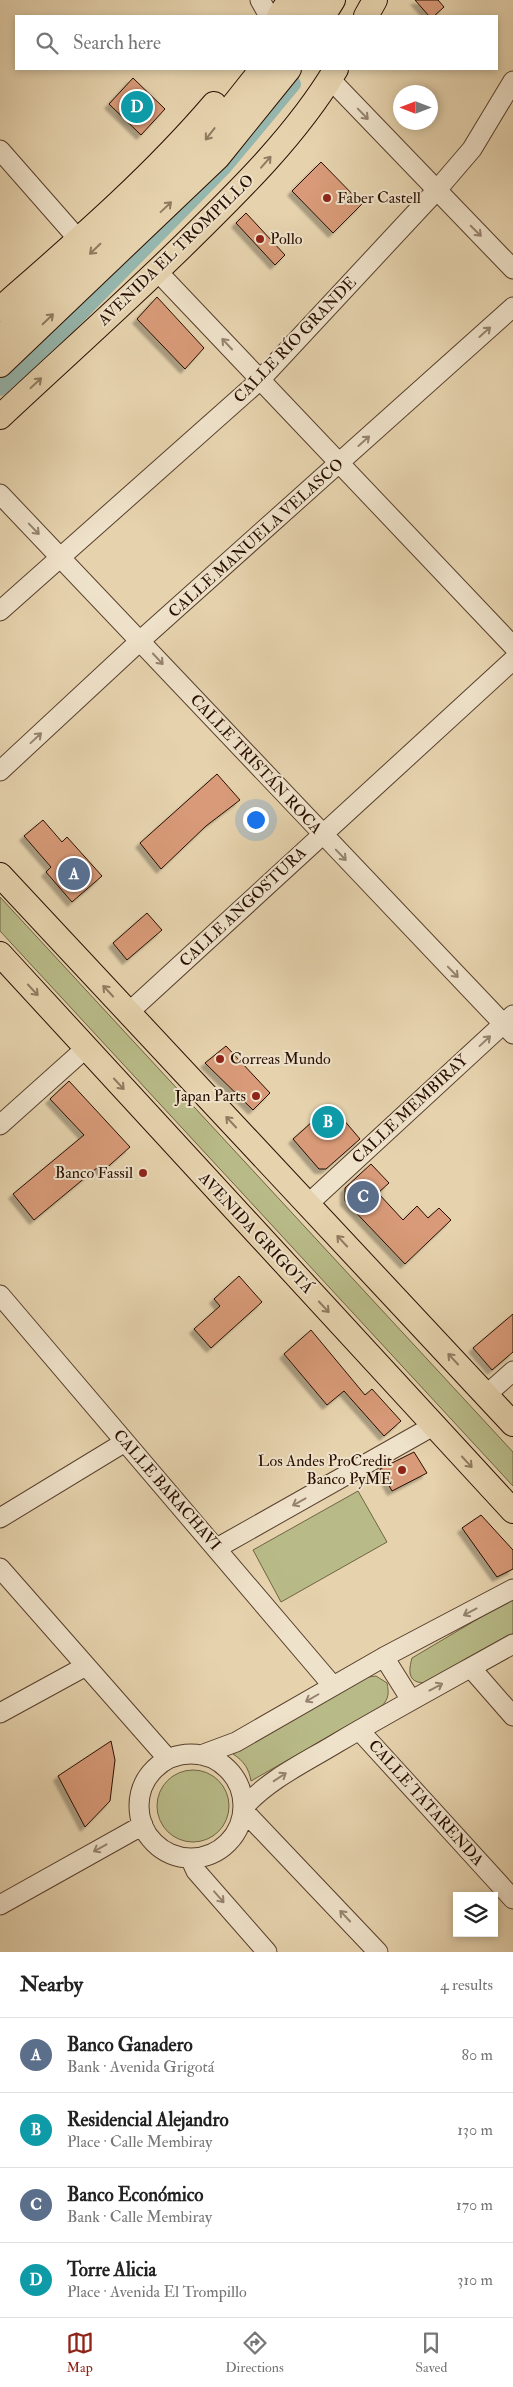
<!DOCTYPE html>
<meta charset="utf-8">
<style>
body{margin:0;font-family:"IM FELL Double Pica",serif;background:#f6f6f6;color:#222}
.controls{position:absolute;right:15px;bottom:15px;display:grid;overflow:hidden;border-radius:0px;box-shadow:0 2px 8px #0003}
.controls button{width:45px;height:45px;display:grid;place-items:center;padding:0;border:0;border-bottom:1px solid #e0e0e0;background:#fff;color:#222;font:25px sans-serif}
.compass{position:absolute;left:393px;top:85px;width:45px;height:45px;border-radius:50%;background:#fff;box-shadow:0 2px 8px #0003;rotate:270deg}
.you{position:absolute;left:255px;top:819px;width:18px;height:18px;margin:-12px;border:4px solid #fff;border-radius:50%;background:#1a73e8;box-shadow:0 0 0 8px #1a73e833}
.badge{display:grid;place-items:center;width:32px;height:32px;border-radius:50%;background:#8f2418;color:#fff;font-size:16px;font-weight:700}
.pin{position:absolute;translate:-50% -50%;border:2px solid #fff;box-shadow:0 1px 5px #0006}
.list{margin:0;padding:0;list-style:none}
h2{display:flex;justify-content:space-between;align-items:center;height:65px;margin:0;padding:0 20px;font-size:21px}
h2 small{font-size:16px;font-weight:400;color:#767676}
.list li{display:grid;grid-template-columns:32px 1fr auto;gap:15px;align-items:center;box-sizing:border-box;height:75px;padding:0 20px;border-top:1px solid #e0e0e0}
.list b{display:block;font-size:19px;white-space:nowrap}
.list p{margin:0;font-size:16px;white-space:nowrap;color:#767676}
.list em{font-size:16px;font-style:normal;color:#767676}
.icon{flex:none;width:28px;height:28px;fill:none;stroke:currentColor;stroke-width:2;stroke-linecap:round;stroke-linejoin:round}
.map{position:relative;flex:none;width:513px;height:1952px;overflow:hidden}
.search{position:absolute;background:#fff;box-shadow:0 2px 8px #0003;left:15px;right:15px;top:15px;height:55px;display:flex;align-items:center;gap:12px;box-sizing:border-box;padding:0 18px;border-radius:0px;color:#767676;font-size:19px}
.sheet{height:365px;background:#fff}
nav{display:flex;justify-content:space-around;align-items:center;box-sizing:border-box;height:70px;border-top:1px solid #e0e0e0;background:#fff;font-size:14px;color:#767676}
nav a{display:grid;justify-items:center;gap:2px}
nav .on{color:#8f2418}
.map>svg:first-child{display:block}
.green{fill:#b8bb88;stroke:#706444}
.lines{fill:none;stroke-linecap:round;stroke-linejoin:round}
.canal{stroke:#96b7ae;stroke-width:16}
.building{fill:#d89a78;stroke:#270e00;filter:url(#shadow)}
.minor-casing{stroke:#573f2c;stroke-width:21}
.major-casing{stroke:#270e00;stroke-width:26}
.minor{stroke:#efe2ca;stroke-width:19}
.major{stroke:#e6d3ae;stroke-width:24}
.oneway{stroke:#95836f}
.oneway2{stroke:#907a60}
.poi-dot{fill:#8f2418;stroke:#efe2ca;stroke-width:2}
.labels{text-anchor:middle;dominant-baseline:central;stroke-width:4;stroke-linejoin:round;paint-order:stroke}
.poi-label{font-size:16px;fill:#270e00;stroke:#efe2ca;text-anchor:start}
.street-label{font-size:16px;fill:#270e00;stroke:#efe2ca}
</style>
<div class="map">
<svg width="513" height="1952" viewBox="0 0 513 1952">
<defs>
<filter id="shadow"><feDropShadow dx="-4.5" dy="4.5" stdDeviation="1" flood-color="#0004"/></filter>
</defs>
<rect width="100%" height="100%" fill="#e6d3ae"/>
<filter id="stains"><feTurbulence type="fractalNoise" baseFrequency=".004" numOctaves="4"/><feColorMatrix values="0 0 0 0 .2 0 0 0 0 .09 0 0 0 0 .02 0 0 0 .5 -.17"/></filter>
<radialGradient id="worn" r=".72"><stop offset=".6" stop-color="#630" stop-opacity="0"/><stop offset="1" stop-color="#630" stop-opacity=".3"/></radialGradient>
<path class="green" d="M0,897l513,555v34l-513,-555z
M358,1491l29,51 -106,60 -28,-52z
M513,1598v38l-83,47c-20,1 -23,-7 -18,-25z
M376,1676l11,7c2,10 2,15 -5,23l-131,75c-2,-12 -7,-20 -18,-27l135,-77z
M157 1806a36 36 0 1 1 72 0a36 36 0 1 1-72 0Z"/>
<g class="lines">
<path class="canal" d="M0,388l51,-45 173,-176 69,-83"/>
</g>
<path class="building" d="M415,0h23l6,7 -10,9h-5z
M133,78l32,31 -24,26 -32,-31z
M321,162l41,42 -29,29 -41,-42z
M246,213l39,42 -10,10 -39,-42z
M157,297l47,51 -19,21 -48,-50z
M217,774l23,26 -34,26 -45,43 -21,-26z
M43,820l19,22 5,-5 35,39 -30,26 -26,-30 5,-5 -27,-31z
M147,913l15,17 -35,30 -14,-17z
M226,1046l44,47 -17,17 -48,-47z
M69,1081l61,66 -28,25 -4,-5 -64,53 -21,-26 71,-59 -34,-36z
M331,1105l29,34 -34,30h-7l-26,-30z
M371,1164l18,19 -11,10 25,27 14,-14 11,12 11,-10 12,12 -46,44 -60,-63v-13z
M239,1276l23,26 -51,46 -17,-19 26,-23 -6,-7z
M513,1314v38l-21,18 -19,-22z
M311,1330l54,65 7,-6 29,32 -17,15 -40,-45 -17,14 -43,-51z
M414,1452l13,21 -35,18 -12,-22z
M481,1515l32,35v19l-16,8 -35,-49z
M111,1741l4,19 -5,41 -25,26 -27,-51z"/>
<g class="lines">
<defs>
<path id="minor" d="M260,0l9,16
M330,79l183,190
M0,150l79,90
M157,271l356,375
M0,494l513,540
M0,611l260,-231 176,-189 36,-42 41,-68
M0,771l141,-131 372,-333
M128,1013l385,-353
M0,1125l86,-77
M308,1204l205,-189
M0,1295l333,391
M486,1395l27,-24
M0,1518l125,-76
M217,1548l216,-122
M0,1568l168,191
M384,1657l27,43
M471,1668l42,48
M0,1713l86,-47
M359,1730l154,169
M139 1806a52 52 0 1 1 104 0a52 52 0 1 1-104 0Z
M201,1755l35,-13 148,-85 129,-68
M243,1808c26,-29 61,-45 94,-65 58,-34 117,-66 176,-99
M243,1810l135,142
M190,1858l6,13 71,81
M0,1905l143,-80"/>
<path id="major" d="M279,16l11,-16
M300,16l11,-16
M323,16l10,-16
M366,16l9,-16
M0,309c74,-65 150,-130 214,-205
M0,338l98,-92 106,-104 58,-73
M0,365l218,-208 71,-88
M0,417c63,-59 127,-116 188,-176 54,-53 109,-107 148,-172
M0,875l513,549
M0,954l513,557"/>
</defs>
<use href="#minor" class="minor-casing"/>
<use href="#major" class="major-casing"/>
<use href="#minor" class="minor"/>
<use href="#major" class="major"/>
</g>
<defs><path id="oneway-shaft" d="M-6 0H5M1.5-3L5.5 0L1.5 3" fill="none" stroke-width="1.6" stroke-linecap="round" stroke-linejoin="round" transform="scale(1.25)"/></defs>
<g class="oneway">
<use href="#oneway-shaft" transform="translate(363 114) rotate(46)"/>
<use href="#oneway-shaft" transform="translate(476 231) rotate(45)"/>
<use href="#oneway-shaft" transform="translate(485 332) rotate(-42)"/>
<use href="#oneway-shaft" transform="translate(227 344) rotate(-133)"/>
<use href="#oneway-shaft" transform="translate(364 441) rotate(-42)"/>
<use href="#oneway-shaft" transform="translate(34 529) rotate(46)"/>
<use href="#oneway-shaft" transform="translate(158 659) rotate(47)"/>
<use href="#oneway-shaft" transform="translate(36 738) rotate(-43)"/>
<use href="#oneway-shaft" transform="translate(341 855) rotate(46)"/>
<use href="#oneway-shaft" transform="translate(453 972) rotate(46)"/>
<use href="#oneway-shaft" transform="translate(485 1041) rotate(-43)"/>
<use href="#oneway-shaft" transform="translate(299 1502) rotate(151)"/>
<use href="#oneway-shaft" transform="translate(470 1612) rotate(152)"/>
<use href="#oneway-shaft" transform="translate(436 1687) rotate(-28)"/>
<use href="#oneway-shaft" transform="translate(312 1698) rotate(150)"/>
<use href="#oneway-shaft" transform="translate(280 1777) rotate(-33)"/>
<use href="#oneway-shaft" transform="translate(100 1848) rotate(151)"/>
<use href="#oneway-shaft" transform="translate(219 1897) rotate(49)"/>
<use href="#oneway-shaft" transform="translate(345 1916) rotate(-133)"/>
</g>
<g class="oneway2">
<use href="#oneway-shaft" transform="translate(210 134) rotate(128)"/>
<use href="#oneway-shaft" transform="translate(266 162) rotate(-49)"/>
<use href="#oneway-shaft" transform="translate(166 207) rotate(-43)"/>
<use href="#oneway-shaft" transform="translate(95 249) rotate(136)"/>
<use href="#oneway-shaft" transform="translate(48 319) rotate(-44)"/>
<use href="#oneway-shaft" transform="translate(36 383) rotate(-43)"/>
<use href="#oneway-shaft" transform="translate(33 990) rotate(47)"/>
<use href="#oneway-shaft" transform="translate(108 991) rotate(-133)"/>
<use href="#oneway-shaft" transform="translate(119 1084) rotate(47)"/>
<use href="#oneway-shaft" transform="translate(231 1122) rotate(-133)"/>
<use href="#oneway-shaft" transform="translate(342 1241) rotate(-133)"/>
<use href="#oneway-shaft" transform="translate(324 1307) rotate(47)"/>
<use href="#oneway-shaft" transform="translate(453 1359) rotate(-133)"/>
<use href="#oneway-shaft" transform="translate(467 1462) rotate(47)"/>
</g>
<g class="poi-dot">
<circle cx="327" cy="198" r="5"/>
<circle cx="260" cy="239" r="5"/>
<circle cx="220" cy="1059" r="5"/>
<circle cx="256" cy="1096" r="5"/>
<circle cx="143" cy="1173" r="5"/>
<circle cx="402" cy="1470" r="5"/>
</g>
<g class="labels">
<g class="poi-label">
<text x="337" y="198">Faber Castell</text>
<text x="270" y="239">Pollo</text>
<text x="230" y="1059">Correas Mundo</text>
<text x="246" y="1096" text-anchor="end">Japan Parts</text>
<text x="133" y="1173" text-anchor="end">Banco Fassil</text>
<text x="392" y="1461" text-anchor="end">Los Andes ProCredit<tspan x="392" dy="18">Banco PyME</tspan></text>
</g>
<g class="street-label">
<text transform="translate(176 250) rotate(-44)">AVENIDA EL TROMPILLO</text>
<text transform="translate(295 340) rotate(-46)">CALLE RÍO GRANDE</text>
<text transform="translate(256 538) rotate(-42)">CALLE MANUELA VELASCO</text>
<text transform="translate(256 764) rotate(47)">CALLE TRISTÁN ROCA</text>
<text transform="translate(243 907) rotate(-43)">CALLE ANGOSTURA</text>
<text transform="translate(410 1109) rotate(-43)">CALLE MEMBIRAY</text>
<text transform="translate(256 1233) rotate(47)">AVENIDA GRIGOTÁ</text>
<text transform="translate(167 1490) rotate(49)">CALLE BARACHAVI</text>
<text transform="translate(426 1803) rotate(48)">CALLE TATARENDA</text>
</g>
</g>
<rect width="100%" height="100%" filter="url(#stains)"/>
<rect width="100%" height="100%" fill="url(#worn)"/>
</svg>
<div class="controls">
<button><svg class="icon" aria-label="layers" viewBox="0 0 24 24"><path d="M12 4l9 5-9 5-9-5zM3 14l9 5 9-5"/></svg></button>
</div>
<svg class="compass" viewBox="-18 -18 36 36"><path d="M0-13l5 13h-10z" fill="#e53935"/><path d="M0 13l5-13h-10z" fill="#767676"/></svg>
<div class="you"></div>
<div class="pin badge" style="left:74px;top:874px;background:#5c6f8a">A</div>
<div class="pin badge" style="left:328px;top:1122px;background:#0f9aa8">B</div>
<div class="pin badge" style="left:363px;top:1197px;background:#5c6f8a">C</div>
<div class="pin badge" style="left:137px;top:107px;background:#0f9aa8">D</div>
<div class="search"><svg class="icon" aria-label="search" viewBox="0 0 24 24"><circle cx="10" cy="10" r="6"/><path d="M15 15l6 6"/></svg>Search here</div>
</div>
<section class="sheet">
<h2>Nearby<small>4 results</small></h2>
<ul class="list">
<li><span class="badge" style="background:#5c6f8a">A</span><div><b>Banco Ganadero</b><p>Bank · Avenida Grigotá</p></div><em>80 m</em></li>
<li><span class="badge" style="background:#0f9aa8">B</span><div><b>Residencial Alejandro</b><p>Place · Calle Membiray</p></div><em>130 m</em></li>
<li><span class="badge" style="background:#5c6f8a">C</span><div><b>Banco Económico</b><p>Bank · Calle Membiray</p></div><em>170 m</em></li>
<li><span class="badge" style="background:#0f9aa8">D</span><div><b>Torre Alicia</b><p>Place · Avenida El Trompillo</p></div><em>310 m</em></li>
</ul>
</section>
<nav>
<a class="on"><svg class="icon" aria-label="map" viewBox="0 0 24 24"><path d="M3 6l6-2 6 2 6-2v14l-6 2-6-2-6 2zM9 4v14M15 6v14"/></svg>Map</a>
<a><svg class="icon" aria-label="directions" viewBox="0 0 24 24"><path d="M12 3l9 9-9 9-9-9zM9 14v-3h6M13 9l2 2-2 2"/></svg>Directions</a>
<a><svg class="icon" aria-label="saved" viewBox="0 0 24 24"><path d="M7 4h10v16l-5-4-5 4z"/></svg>Saved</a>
</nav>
